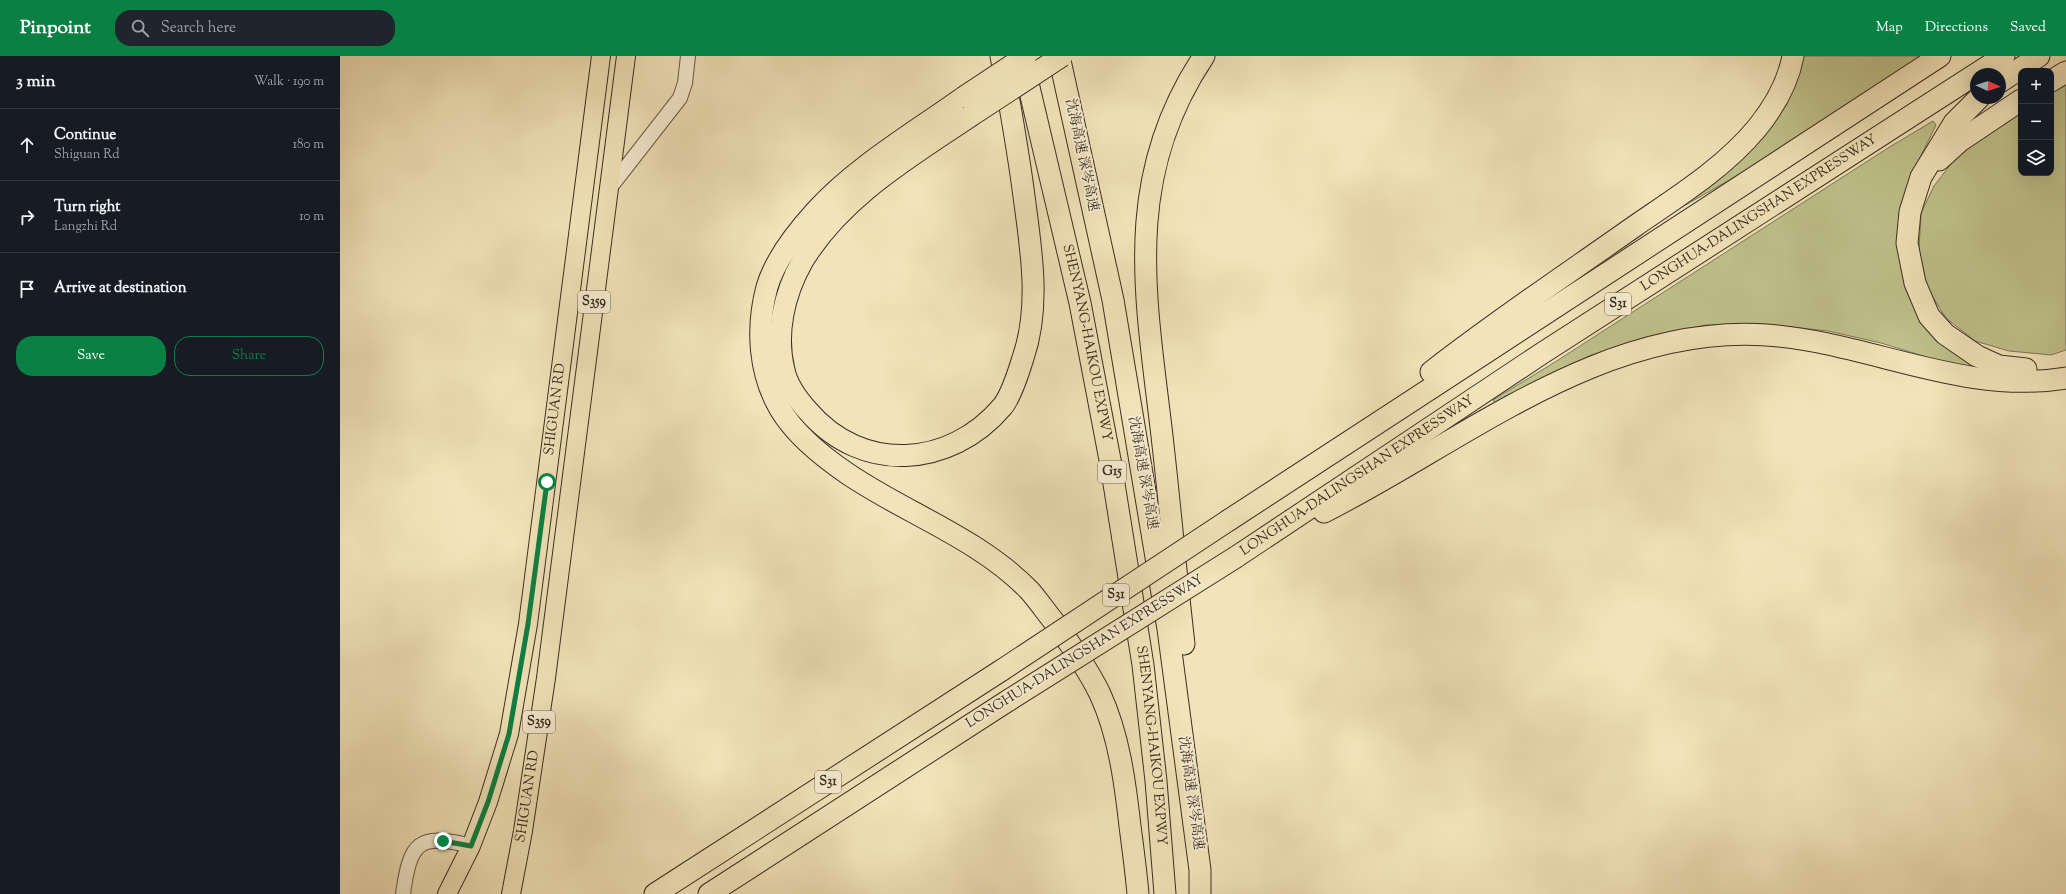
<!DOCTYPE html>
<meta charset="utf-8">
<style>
body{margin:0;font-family:"Sorts Mill Goudy","Noto Serif SC",serif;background:#20242c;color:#f1f3f6}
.controls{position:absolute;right:12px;top:12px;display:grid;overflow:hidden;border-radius:8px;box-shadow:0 4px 16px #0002}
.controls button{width:36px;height:36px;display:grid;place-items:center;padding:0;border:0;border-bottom:1px solid #363941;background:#171b24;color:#f1f3f6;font:20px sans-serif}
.compass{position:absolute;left:1630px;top:12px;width:36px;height:36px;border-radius:50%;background:#171b24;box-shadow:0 4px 16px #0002;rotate:93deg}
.stop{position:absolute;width:12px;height:12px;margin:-9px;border:3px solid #0b8043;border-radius:50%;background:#fff}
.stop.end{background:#0b8043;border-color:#fff;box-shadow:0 1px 4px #0008}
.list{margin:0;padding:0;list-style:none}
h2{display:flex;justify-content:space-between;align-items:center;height:52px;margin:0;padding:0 16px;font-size:17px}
h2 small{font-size:13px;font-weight:400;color:#9ea1a6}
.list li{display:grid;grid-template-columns:26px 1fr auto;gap:12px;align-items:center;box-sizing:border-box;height:72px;padding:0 16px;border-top:1px solid #363941}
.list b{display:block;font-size:15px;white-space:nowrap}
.list p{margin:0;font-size:13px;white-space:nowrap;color:#9ea1a6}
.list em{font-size:13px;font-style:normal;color:#9ea1a6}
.actions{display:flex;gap:8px;padding:12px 16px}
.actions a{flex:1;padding:9px 0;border:1px solid #0b8043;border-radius:16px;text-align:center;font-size:14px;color:#0b8043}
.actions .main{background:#0b8043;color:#fff}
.icon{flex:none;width:22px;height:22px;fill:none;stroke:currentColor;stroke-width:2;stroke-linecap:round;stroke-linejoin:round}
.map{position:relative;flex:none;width:1726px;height:838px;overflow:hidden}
header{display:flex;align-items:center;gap:24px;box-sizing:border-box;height:56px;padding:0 20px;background:#0b8043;color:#fff}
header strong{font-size:19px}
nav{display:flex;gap:22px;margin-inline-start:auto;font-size:14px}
.search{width:280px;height:36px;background:#20242c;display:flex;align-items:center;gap:10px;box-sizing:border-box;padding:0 14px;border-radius:16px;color:#9ea1a6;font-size:15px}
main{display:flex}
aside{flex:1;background:#171b24}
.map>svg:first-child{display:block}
.green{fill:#c0c28c;stroke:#7d7858}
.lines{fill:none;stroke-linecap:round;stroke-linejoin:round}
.minor-casing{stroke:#685c49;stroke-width:16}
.major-casing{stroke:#3a2e23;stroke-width:20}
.highway-casing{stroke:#3a2e23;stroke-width:23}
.minor{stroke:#f7edd2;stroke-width:14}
.major{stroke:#f2e4ba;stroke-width:18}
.highway{stroke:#f2e4ba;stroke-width:21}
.highway-bridge-casing{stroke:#3a2e23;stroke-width:23;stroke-linecap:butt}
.highway-bridge{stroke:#f2e4ba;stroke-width:21}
.route{stroke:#0b8043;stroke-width:5}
.labels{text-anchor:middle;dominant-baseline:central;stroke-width:4;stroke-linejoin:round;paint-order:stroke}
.shield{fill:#f7edd2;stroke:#736758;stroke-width:1}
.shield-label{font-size:13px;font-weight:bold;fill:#3a2e23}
.street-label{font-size:14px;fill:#3a2e23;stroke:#f7edd2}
</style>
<header>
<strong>Pinpoint</strong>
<div class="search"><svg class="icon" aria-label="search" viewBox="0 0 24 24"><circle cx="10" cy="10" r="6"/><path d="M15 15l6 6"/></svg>Search here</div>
<nav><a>Map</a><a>Directions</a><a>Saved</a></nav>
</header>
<main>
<aside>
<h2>3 min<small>Walk · 190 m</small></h2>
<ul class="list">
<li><svg class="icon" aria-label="ahead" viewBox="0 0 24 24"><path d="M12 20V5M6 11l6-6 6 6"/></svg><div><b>Continue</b><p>Shiguan Rd</p></div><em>180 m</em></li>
<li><svg class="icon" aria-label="right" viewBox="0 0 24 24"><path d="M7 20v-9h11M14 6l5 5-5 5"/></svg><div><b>Turn right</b><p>Langzhi Rd</p></div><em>10 m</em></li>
<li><svg class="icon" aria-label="arrive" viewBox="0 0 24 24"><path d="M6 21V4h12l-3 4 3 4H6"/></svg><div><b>Arrive at destination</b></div></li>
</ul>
<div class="actions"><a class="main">Save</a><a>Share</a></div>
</aside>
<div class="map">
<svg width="1726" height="838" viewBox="0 0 1726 838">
<rect width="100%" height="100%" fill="#f2e4ba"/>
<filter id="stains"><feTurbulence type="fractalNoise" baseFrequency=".005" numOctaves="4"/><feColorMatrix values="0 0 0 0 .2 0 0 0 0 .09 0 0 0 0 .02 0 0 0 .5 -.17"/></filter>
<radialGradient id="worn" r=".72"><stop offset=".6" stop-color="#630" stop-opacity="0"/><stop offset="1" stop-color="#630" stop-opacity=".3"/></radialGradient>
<path class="green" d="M1463,0h118l-123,85 -123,70z
M1726,25v269l-15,5 -42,-4 -34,-10 -29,-23 -19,-30 -8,-38 2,-37 13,-27 16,-21 23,-23 48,-34v65h30v-83z
M1593,65l3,4 -22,45 -13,40 -3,39 11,46 17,28 61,48 -51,-11 -55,-17 -53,-12 -64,-7 -58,1 -63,13 -54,18 -93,49 -3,-5 62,-38 333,-214z"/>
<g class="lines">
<defs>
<path id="minor" d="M269,133l71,-91 5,-15 3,-27
M63,838c7,-51 15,-62 68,-48"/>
<g id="major">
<path id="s1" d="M107,838l24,-48 17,-44 21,-68 19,-110 73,-568"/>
<path id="s2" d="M171,838l12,-63 23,-153 80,-622"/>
</g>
<g id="highway">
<path d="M719,0l54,244 55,329 32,241v24"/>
<path id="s3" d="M683,6l57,241 31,162 32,200 13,116 9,113"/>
<path d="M1711,25l15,-9"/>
<path d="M1660,26l39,-26"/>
<path d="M624,41c-49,35 -110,71 -149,115 -19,21 -40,48 -48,75 -11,41 -8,86 13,122 16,27 43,48 68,65 59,40 130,64 181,116 9,10 17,22 26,33 16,22 33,46 45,71 19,41 25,88 30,132 3,23 6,45 8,68"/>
<path d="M1639,42l-25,25 -33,54 -11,35 -3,31 8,40 14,33 16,18 32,22 22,10 27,3"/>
<path d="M629,61c-61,41 -129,81 -167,145 -18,32 -27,72 -18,108 3,15 14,30 24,41 54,63 142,57 194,-4 8,-9 17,-36 21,-49 17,-49 9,-103 2,-154 -6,-49 -15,-99 -24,-148"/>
<path d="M1599,104l21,-19 61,-41"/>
<path d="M1091,316c65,-51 136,-98 204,-146 42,-29 89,-58 122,-98 17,-21 31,-45 36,-72"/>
<path d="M984,456c139,-70 277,-188 442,-177 103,7 195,60 300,43"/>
<path d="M889,464l711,-464"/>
<path id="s4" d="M896,501l305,-203 463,-298"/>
<path d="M844,588c-8,-69 -14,-138 -22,-208 -16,-138 -41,-256 42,-380"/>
<path d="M315,838l347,-224"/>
<path d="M369,838l300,-194"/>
</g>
</defs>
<use href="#minor" class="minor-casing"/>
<use href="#major" class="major-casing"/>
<use href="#highway" class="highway-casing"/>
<use href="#minor" class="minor"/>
<use href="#major" class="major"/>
<use href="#highway" class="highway"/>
<defs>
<path id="highway-bridge" d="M624,41l62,-41
M629,61l93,-61
M662,614l227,-150
M669,644l227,-143"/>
</defs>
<use href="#highway-bridge" class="highway-bridge-casing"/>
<use href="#highway-bridge" class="highway-bridge"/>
</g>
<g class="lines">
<path class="route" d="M103,785l28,5 17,-44 21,-68 19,-110 19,-142"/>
</g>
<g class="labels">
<g class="shield">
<rect x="238" y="235" width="32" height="22" rx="3"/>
<rect x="1265" y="237" width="26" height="22" rx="3"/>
<rect x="758" y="405" width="28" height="22" rx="3"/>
<rect x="763" y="528" width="26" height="22" rx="3"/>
<rect x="183" y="655" width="32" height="22" rx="3"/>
<rect x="475" y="715" width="26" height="22" rx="3"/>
</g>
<g class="shield-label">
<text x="254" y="246">S359</text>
<text x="1278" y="248">S31</text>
<text x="772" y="416">G15</text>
<text x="776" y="539">S31</text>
<text x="199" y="666">S359</text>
<text x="488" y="726">S31</text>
</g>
<g class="street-label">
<text transform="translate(741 99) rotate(78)">沈海高速 深岑高速</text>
<text stroke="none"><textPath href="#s4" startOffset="626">LONGHUA-DALINGSHAN EXPRESSWAY</textPath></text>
<text stroke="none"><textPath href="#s3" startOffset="288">SHENYANG-HAIKOU EXPWY</textPath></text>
<text stroke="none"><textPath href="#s1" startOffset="500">SHIGUAN RD</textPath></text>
<text transform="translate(802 417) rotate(80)">沈海高速 深岑高速</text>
<text stroke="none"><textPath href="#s4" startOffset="146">LONGHUA-DALINGSHAN EXPRESSWAY</textPath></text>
<text transform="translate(745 596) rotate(-32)">LONGHUA-DALINGSHAN EXPRESSWAY</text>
<text stroke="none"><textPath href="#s3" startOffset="696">SHENYANG-HAIKOU EXPWY</textPath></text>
<text transform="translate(850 737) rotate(82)">沈海高速 深岑高速</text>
<text stroke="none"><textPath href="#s2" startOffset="99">SHIGUAN RD</textPath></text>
</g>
</g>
<rect width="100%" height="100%" filter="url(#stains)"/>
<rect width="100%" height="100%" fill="url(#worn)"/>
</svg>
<div class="controls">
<button>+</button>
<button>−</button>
<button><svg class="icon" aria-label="layers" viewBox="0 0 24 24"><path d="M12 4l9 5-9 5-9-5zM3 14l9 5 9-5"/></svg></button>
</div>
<svg class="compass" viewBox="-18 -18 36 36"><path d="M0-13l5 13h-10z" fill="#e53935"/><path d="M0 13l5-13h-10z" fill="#9ea1a6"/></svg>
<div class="stop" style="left:207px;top:426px"></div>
<div class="stop end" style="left:103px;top:785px"></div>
</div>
</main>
